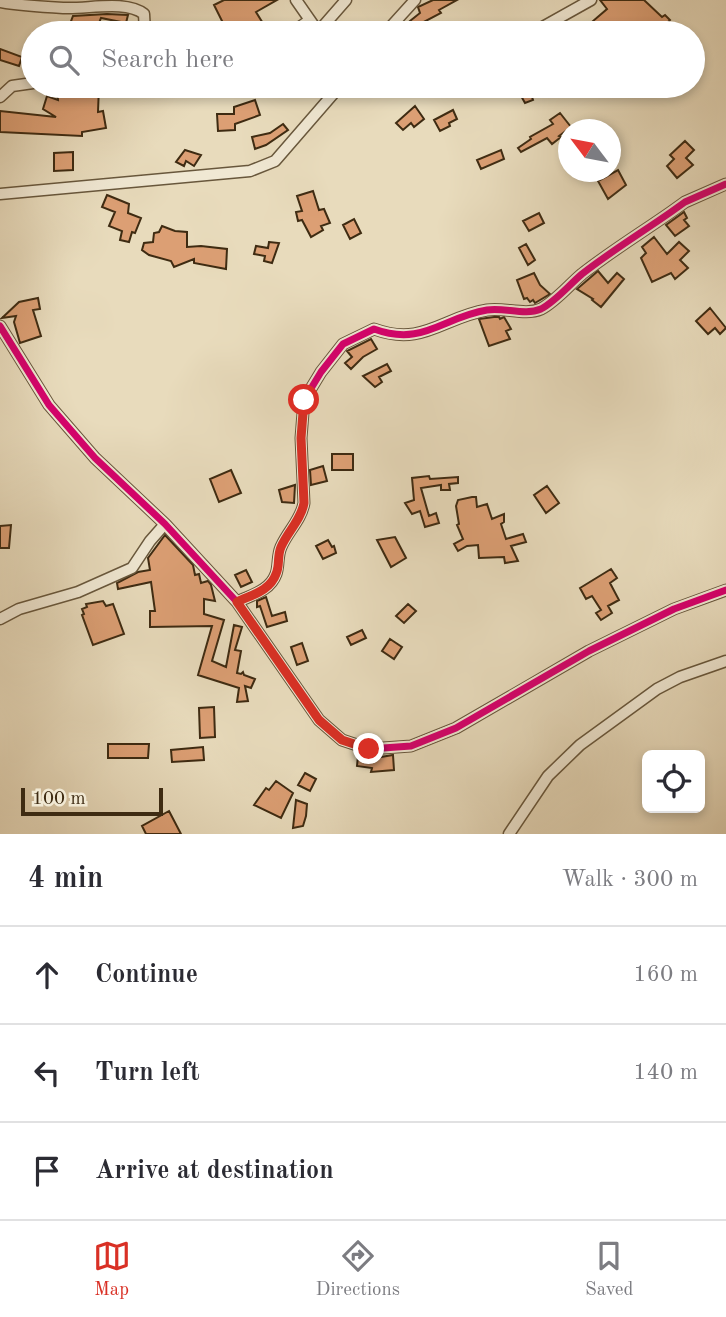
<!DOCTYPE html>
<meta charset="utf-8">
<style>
body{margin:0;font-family:"Old Standard TT",serif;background:#f2f2f3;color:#2b2b33}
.controls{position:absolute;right:21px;bottom:21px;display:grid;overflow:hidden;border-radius:10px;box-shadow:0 4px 10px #0003}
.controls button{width:63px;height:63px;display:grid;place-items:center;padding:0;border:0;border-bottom:2px solid #e1e1e2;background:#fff;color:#2b2b33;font:35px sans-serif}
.compass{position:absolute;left:558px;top:119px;width:63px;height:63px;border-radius:50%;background:#fff;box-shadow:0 4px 10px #0003;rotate:302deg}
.scale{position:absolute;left:21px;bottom:18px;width:142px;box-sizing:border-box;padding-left:7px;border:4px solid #3e2b12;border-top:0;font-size:19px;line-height:24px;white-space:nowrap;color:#3e2b12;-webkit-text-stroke:5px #f0e8d3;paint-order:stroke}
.stop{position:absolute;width:21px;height:21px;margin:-16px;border:5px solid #d93025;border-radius:50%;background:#fff}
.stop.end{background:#d93025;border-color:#fff;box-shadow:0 2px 7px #0008}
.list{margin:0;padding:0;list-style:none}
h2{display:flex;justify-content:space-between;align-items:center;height:91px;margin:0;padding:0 28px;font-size:30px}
h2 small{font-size:23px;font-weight:400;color:#7c7c81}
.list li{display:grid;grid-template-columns:46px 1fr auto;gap:21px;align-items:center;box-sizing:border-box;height:98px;padding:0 28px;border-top:2px solid #e1e1e2}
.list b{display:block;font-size:26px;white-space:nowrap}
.list em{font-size:23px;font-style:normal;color:#7c7c81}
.icon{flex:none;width:38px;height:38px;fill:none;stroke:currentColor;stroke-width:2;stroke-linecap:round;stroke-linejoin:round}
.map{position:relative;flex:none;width:726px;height:834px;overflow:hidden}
.search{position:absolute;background:#fff;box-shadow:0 4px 10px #0003;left:21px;right:21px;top:21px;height:77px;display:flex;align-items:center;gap:18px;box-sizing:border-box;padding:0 24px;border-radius:38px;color:#7c7c81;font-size:26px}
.sheet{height:385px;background:#fff}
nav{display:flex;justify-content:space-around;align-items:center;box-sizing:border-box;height:98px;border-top:2px solid #e1e1e2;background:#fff;font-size:19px;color:#7c7c81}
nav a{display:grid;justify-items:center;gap:4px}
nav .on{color:#d93025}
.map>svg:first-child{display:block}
.building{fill:#dc9f74;stroke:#3e2b12;stroke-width:2}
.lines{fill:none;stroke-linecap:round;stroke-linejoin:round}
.street-casing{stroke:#68573c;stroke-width:13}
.street{stroke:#f0e8d3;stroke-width:10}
.cycleway-casing{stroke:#f0e8d3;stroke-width:11}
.cycleway{stroke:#d6006c;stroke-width:7}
.route{stroke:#d93025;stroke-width:9}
</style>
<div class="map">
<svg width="726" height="834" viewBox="0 0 726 834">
<rect width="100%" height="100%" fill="#e8dbbc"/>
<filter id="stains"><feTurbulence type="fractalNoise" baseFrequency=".00286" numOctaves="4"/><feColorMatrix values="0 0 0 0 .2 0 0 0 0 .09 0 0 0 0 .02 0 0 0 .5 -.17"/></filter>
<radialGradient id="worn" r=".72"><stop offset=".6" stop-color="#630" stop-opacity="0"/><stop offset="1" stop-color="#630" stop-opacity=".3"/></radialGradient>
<path class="building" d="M224,0h53l-21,12 13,21h-41l-14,-28z
M433,0h24l-18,10 2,3 -25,13 1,1 -8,6h-14l25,-20 -2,-6z
M600,0h44l18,17 3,-2 5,5 -5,5 -2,-2 -11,10h-3l-8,-6 -6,6h-32l-10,-12 14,-12z
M107,14l21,1 -2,8 -25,-5 -6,15h-22l3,-7 -6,-2 3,-8z
M0,49l22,8 -3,9 -19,-6z
M90,86h9l-1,26 5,-1 3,17 -24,4v4l-82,-4v-21l56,6 -13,-8 4,-13 11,4 -1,-12 32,1z
M515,86h33l-16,11 1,3 -8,3 -5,-9 -3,2 -5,-7z
M255,100l5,15 -25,9v6l-17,1 -1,-17h17v-7z
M415,106l9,13 -10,8 -3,-4 -8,7 -7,-7z
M453,110l4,9 -8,4 1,3 -10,5 -6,-11z
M560,113l11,14 -12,9 2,1 -9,7 -5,-6 -26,14 -3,-4 13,-9 -1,-2 23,-13 -3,-4z
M283,124l5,6 -22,15 -11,4 -3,-12 18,-4z
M685,141l9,9 -8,8 7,7 -16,13 -10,-12 7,-7 -4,-4z
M185,150l16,5 -7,11 -8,-5 -2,5 -8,-4z
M501,150l3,9 -23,10 -4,-9z
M73,152v18l-19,1v-18z
M618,170l8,15 -18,14 -10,-18z
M313,191l6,19 5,-1 6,14 -9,3 2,4 -12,7 -9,-17 -4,1 -2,-9 6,-1 -5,-15z
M107,195l22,9 -1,9 13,5 -6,15 -3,-1 -3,10 -9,-2 2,-9 -13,-5 6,-14 -13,-5z
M684,212l3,6 -3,2 5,6 -14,10 -9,-11z
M539,213l5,10 -15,8 -6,-10z
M354,219l7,14 -11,6 -7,-14z
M162,226l13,5 12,1v15l14,-1 26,3 -1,20 -32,-6v-4l-20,8 -3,-6 -22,-6 -7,-5 2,-7 9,-1 1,-9 5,-1z
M654,237l13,17 12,-12 10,9 -9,9 8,8 -13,11 -4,-6 -19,9 -11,-24 5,-5 -4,-6z
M269,242l10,1 -7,20 -8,-2 1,-5 -11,-2 2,-8 12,2z
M526,244l9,16 -7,5 -9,-17z
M598,271l10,12 9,-10 7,6 -23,28 -9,-7 1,-1 -16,-10z
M534,273l6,12 10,9 -15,9 -2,-3 -3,2 -3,-4 -3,1 -7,-19z
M38,298l2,11 -7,1 8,26 -21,7 -6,-21 2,-6 -14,2 17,-16z
M710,308l16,20 -6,6 -5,-6 -7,6 -12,-13z
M494,317h5l1,2 4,-2 7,12 -5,2 4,8 -21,7 -10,-27z
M371,339l6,10 -14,8 -12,12 -6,-6 7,-6 -5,-6z
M387,364l4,7 -12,6 3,5 -7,5 -12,-11z
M332,454h21v16h-21z
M323,466l4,15 -16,4 -1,-15z
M231,470l10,23 -22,9 -9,-23z
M429,476l1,3 28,-2v6l-9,1 1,6h-9v-5l-20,3 8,28 7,-3 3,10 -14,4 -5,-16 -8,3 -7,-11 9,-3 -2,-22z
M295,485l-1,18 -12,-1 -3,-12z
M547,486l12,17 -13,10 -12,-18z
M472,497h4l1,10 10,-3 5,15 12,-5v8l-3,2 5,15 17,-5 3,8 -15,4 7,15 -13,2 -1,-6 -25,1 -1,-13 -11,1 -9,5 -4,-7 9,-5 -6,-14 2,-1 -3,-18 2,-6z
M11,525l-2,23h-9v-22z
M165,535l28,30 2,10 4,-1 2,9 7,-2 3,4 4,16 -11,-2v15l20,6 -12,41 14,6 8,-42 8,2 -7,23 6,1 -4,22 4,1 2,-2 1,3 11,4 -4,9 -6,-2 3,15 -11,1 2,-14 -41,-13 14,-49 -62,1v-16h5l-4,-29 -33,7 -1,-6 21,-11 12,-2 -2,-12z
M395,537l11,21 -15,9 -14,-27z
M328,540l4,7 2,-1 2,7 -13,6 -7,-13z
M611,569l6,9 -7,5 9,17 -11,6 4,7 -11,7 -5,-7 5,-3 -9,-14 -6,3 -6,-11z
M246,570l6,12 -11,5 -6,-12z
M266,597l6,19 13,-4 2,9 -20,6 -7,-21 -3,1v-6z
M103,601l3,5 7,-2 11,30 -31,11 -11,-30 2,-1 -2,-5 5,-2 -1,-3z
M408,604l8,7 -12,12 -8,-7z
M362,630l4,8 -15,7 -4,-8z
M390,639l12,8 -8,12 -12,-8z
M302,643l6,18 -11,4 -6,-18z
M214,707l1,30 -15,1 -1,-30z
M108,744h41l-1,14h-40z
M203,747l1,13 -32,2 -1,-12z
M393,755l1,15 -23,2 1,-4 -15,-2 1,-10 17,2z
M305,773l11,6 -6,12 -12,-6z
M276,781l17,12 -12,25 -27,-13 12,-17 3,2z
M296,800l11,4 -1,12 -3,10 -10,2z
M169,811l12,23h-35l-4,-8z"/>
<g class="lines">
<defs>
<path id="street" d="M296,0l23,33
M0,2c21,4 44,5 65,6 24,1 61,-8 79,6l1,19
M318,32l28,-32
M291,33l19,-13
M385,33l30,-33
M532,33l59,-33
M0,97l12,-11 21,-3
M0,194l250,-23 25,-10 65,-75
M0,326l49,79 46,53 70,66 72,78 82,118 23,20 27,9 42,-3 45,-18 133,-77 85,-42 52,-19
M237,602c14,-7 33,-11 39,-28 3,-8 1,-18 5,-27 7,-16 20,-27 23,-44l-3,-65 3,-38 17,-28 22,-28 31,-15c49,18 69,-12 113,-19 17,-3 38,6 54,-1 15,-8 28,-24 41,-35 28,-22 59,-41 89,-62l14,-10 41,-18
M0,619l19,-10 59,-17 54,-24 18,-27 15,-17
M509,834l39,-58 32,-31 77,-56 23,-12 46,-16"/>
</defs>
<use href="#street" class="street-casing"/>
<use href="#street" class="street"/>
<defs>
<path id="cycleway" d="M0,326l49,79 46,53 70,66 72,78 82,118 23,20 27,9 42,-3 45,-18 133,-77 85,-42 52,-19
M237,602c14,-7 33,-11 39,-28 3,-8 1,-18 5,-27 7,-16 20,-27 23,-44l-3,-65 3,-38 17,-28 22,-28 31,-15c49,18 69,-12 113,-19 17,-3 38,6 54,-1 15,-8 28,-24 41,-35 28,-22 59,-41 89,-62l14,-10 41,-18"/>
</defs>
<use href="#cycleway" class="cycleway-casing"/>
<use href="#cycleway" class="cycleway"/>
</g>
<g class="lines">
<path class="route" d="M304,400l-3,38 3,65c-3,17 -16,28 -23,44 -4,9 -1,19 -5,27 -6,17 -25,21 -39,28l82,118 23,20 27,9"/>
</g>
<rect width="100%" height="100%" filter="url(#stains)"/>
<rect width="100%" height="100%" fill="url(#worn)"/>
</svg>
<div class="controls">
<button><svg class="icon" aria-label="locate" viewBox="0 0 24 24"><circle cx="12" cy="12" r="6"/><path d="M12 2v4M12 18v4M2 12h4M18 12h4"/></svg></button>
</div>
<svg class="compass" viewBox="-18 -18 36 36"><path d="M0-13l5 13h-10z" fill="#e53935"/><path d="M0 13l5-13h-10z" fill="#7c7c81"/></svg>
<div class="scale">100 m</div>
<div class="stop" style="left:304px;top:400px"></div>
<div class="stop end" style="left:369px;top:749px"></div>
<div class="search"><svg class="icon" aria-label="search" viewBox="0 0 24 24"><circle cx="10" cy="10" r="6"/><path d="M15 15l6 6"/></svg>Search here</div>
</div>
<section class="sheet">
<h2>4 min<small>Walk · 300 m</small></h2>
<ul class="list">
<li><svg class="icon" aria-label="ahead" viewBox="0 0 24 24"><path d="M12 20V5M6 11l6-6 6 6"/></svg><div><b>Continue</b></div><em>160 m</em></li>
<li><svg class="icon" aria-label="left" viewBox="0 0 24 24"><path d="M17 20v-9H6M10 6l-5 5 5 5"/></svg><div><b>Turn left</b></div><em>140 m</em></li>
<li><svg class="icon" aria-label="arrive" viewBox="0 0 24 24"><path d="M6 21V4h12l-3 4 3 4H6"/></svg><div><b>Arrive at destination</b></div></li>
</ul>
</section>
<nav>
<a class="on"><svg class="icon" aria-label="map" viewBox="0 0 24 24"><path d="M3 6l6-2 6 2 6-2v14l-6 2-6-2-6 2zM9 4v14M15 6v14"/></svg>Map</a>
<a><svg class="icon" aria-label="directions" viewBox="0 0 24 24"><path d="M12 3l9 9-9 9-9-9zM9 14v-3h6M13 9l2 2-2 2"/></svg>Directions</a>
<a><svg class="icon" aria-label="saved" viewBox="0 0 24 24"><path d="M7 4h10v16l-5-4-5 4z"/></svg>Saved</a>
</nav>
